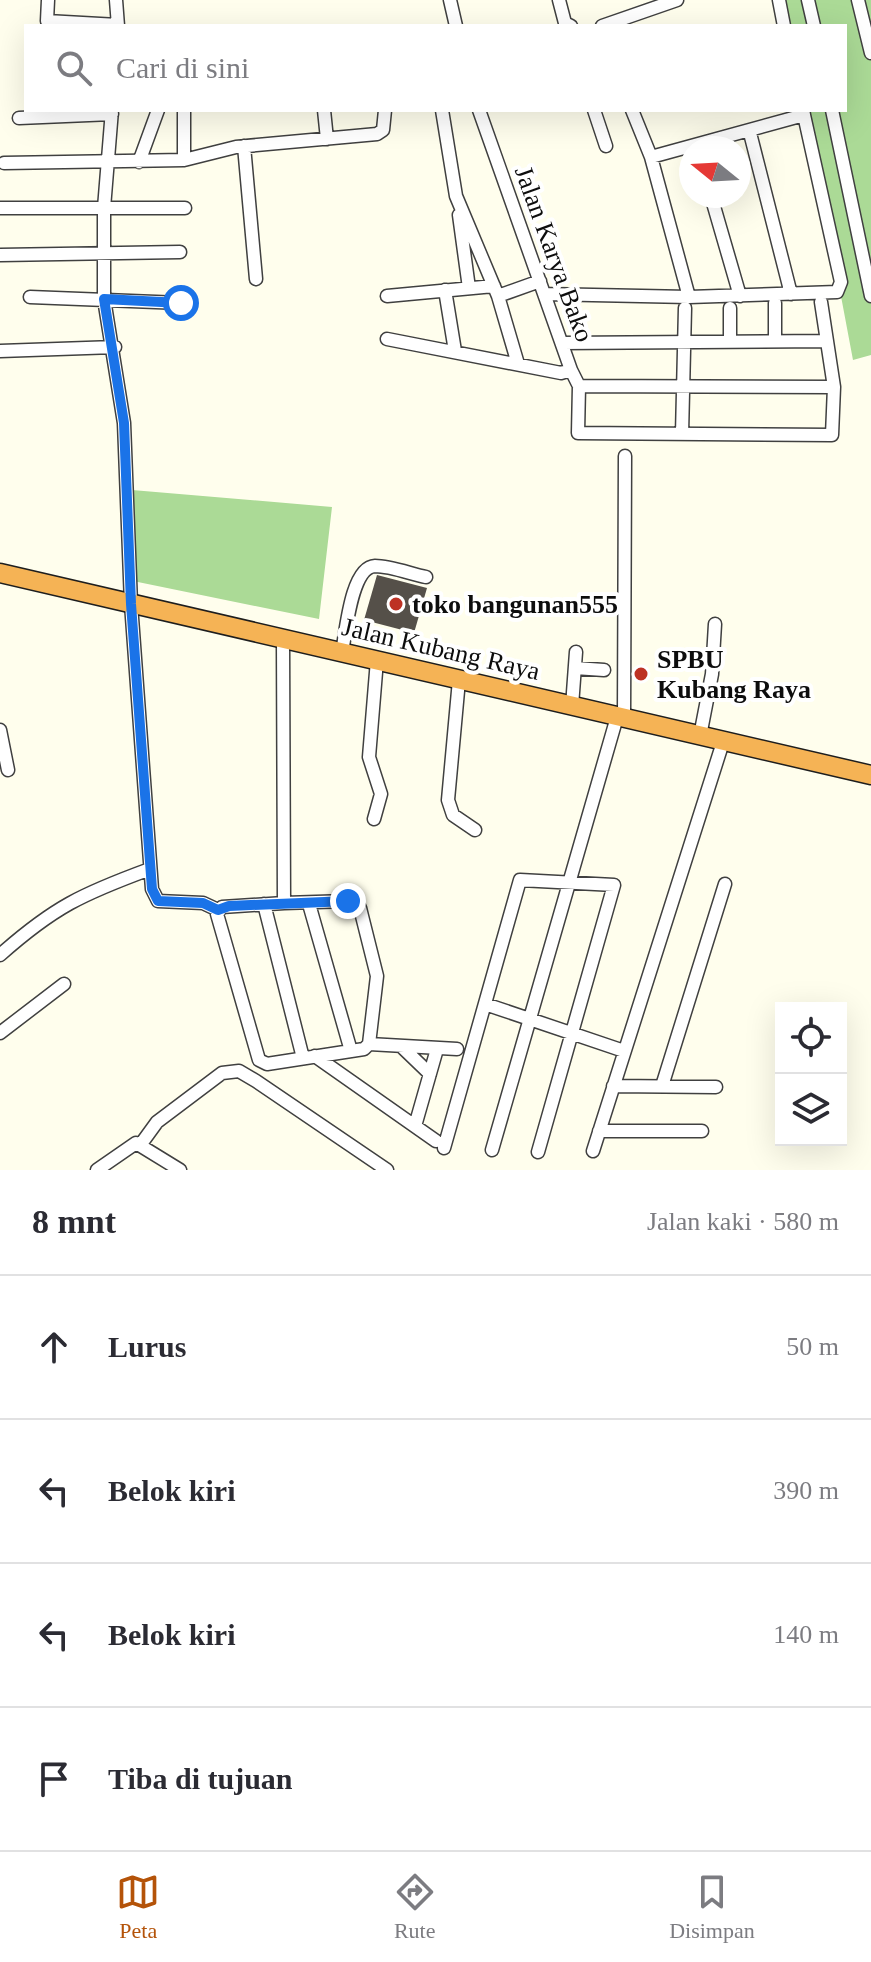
<!DOCTYPE html>
<html lang="id">
<meta charset="utf-8">
<style>
body{margin:0;font-family:Georgia,serif;background:#f2f2f3;color:#2b2b33}
.controls{position:absolute;right:24px;bottom:24px;display:grid;overflow:hidden;border-radius:0px;box-shadow:0 8px 32px #0002}
.controls button{width:72px;height:72px;display:grid;place-items:center;padding:0;border:0;border-bottom:2px solid #e1e1e2;background:#fff;color:#2b2b33;font:40px sans-serif}
.compass{position:absolute;left:679px;top:136px;width:72px;height:72px;border-radius:50%;background:#fff;box-shadow:0 8px 32px #0002;rotate:288deg}
.stop{position:absolute;width:24px;height:24px;margin:-18px;border:6px solid #1a73e8;border-radius:50%;background:#fff}
.stop.end{background:#1a73e8;border-color:#fff;box-shadow:0 2px 8px #0008}
.list{margin:0;padding:0;list-style:none}
h2{display:flex;justify-content:space-between;align-items:center;height:104px;margin:0;padding:0 32px;font-size:34px}
h2 small{font-size:26px;font-weight:400;color:#7c7c81}
.list li{display:grid;grid-template-columns:52px 1fr auto;gap:24px;align-items:center;box-sizing:border-box;height:144px;padding:0 32px;border-top:2px solid #e1e1e2}
.list b{display:block;font-size:30px;white-space:nowrap}
.list em{font-size:26px;font-style:normal;color:#7c7c81}
.icon{flex:none;width:44px;height:44px;fill:none;stroke:currentColor;stroke-width:2;stroke-linecap:round;stroke-linejoin:round}
.map{position:relative;flex:none;width:871px;height:1170px;overflow:hidden}
.search{position:absolute;background:#fff;box-shadow:0 8px 32px #0002;left:24px;right:24px;top:24px;height:88px;display:flex;align-items:center;gap:20px;box-sizing:border-box;padding:0 28px;border-radius:0px;color:#7c7c81;font-size:30px}
.sheet{height:680px;background:#fff}
nav{display:flex;justify-content:space-around;align-items:center;box-sizing:border-box;height:112px;border-top:2px solid #e1e1e2;background:#fff;font-size:22px;color:#7c7c81}
nav a{display:grid;justify-items:center;gap:4px}
nav .on{color:#b45309}
.map>svg:first-child{display:block}
.forest{fill:#abda96}
.building{fill:#555049}
.lines{fill:none;stroke-linecap:round;stroke-linejoin:round}
.minor-casing{stroke:#404040;stroke-width:15}
.highway-casing{stroke:#1e1e1e;stroke-width:21}
.minor{stroke:#fff;stroke-width:12}
.highway{stroke:#f5b355;stroke-width:18}
.route{stroke:#1a73e8;stroke-width:10}
.poi-dot{fill:#bd3224;stroke:#fff;stroke-width:3}
.labels{text-anchor:middle;dominant-baseline:central;stroke-width:8;stroke-linejoin:round;paint-order:stroke}
.street-label{font-size:26px;fill:#0d0d0d;stroke:#fff}
.poi-label{font-size:26px;font-weight:bold;fill:#0d0d0d;stroke:#fff;text-anchor:start}
</style>
<div class="map">
<svg width="871" height="1170" viewBox="0 0 871 1170">
<rect width="100%" height="100%" fill="#fffeed"/>
<path class="forest" d="M785,0h86v355l-18,5 -47,-250h39v-84h-55z
M132,490l200,17 -13,112 -186,-38z"/>
<path class="building" d="M377,575l50,13 -13,45 -50,-13z"/>
<g class="lines">
<defs>
<path id="minor" d="M48,0l-1,21 71,4
M116,0l2,26
M450,0l6,26
M559,0l6,23 6,3
M779,0l5,26
M808,0l6,26
M858,0l13,53
M602,26l75,-26
M112,110l-8,98v91l20,124 7,181 21,285 6,12 45,2 15,7
M324,110l3,29
M442,110l14,86 42,100 20,68
M594,110l12,36
M632,110l19,47 38,140
M832,110l39,186
M19,118l93,-4
M750,133l41,161
M244,146l12,133
M651,157l153,-42 -1,-5
M184,160v-50
M139,162l19,-52
M4,163l180,-3 52,-13 141,-13 6,-4 2,-20
M711,196l29,100
M0,208h185
M459,215l10,73
M0,255l180,-3
M445,290l10,61
M545,294l144,3 148,-5 4,-10 -37,-167
M387,296l107,-10
M498,296l42,-15
M30,297l151,6
M730,308v33
M387,339l174,34 10,-3 -92,-260
M775,341v-38
M562,343l265,-2
M0,351l115,-4
M571,370l8,16 -1,47 254,2 2,-48 -13,-85
M579,386l255,1
M682,434l3,-126
M283,640l1,263 -62,4 -5,7 42,146 8,4 97,-15 5,-5 8,-68 -17,-68 -12,-7 -64,2
M342,652c4,-20 9,-85 33,-86 16,0 36,8 51,11
M575,668l29,2
M459,680l-11,120 5,15 22,15
M572,706l4,-54
M624,719l1,-263
M0,730l8,40
M700,736l12,-62 3,-50
M374,819l7,-25 -12,-37 8,-97
M264,904l39,154
M309,904l42,147
M0,955c54,-48 82,-61 150,-86
M485,1004l139,47
M0,1033l64,-49
M369,1044l88,5
M403,1048l27,26
M315,1056l121,85
M613,1086l103,1
M662,1086l63,-202
M415,1126l22,-77
M599,1131h103
M141,1144l16,-22 65,-49 17,-2 17,10 131,89
M444,1148l76,-268 94,5 -76,267
M492,1150l125,-433
M593,1151l130,-409
M97,1170l39,-27 44,27"/>
<path id="highway" d="M0,573l871,202"/>
</defs>
<use href="#minor" class="minor-casing"/>
<use href="#highway" class="highway-casing"/>
<use href="#minor" class="minor"/>
<use href="#highway" class="highway"/>
</g>
<g class="lines">
<path class="route" d="M181,303l-77,-4 20,124 7,181 21,285 6,12 45,2 15,7 11,-4 119,-5"/>
</g>
<g class="poi-dot">
<circle cx="396" cy="604" r="8"/>
<circle cx="641" cy="674" r="8"/>
</g>
<g class="labels">
<g class="street-label">
<text transform="translate(554 254) rotate(70)">Jalan Karya Bako</text>
<text transform="translate(441 649) rotate(13)">Jalan Kubang Raya</text>
</g>
<g class="poi-label">
<text x="412" y="604">toko bangunan555</text>
<text x="657" y="659">SPBU<tspan x="657" dy="30">Kubang Raya</tspan></text>
</g>
</g>
</svg>
<div class="controls">
<button><svg class="icon" aria-label="locate" viewBox="0 0 24 24"><circle cx="12" cy="12" r="6"/><path d="M12 2v4M12 18v4M2 12h4M18 12h4"/></svg></button>
<button><svg class="icon" aria-label="layers" viewBox="0 0 24 24"><path d="M12 4l9 5-9 5-9-5zM3 14l9 5 9-5"/></svg></button>
</div>
<svg class="compass" viewBox="-18 -18 36 36"><path d="M0-13l5 13h-10z" fill="#e53935"/><path d="M0 13l5-13h-10z" fill="#7c7c81"/></svg>
<div class="stop" style="left:181px;top:303px"></div>
<div class="stop end" style="left:348px;top:901px"></div>
<div class="search"><svg class="icon" aria-label="search" viewBox="0 0 24 24"><circle cx="10" cy="10" r="6"/><path d="M15 15l6 6"/></svg>Cari di sini</div>
</div>
<section class="sheet">
<h2>8 mnt<small>Jalan kaki · 580 m</small></h2>
<ul class="list">
<li><svg class="icon" aria-label="ahead" viewBox="0 0 24 24"><path d="M12 20V5M6 11l6-6 6 6"/></svg><div><b>Lurus</b></div><em>50 m</em></li>
<li><svg class="icon" aria-label="left" viewBox="0 0 24 24"><path d="M17 20v-9H6M10 6l-5 5 5 5"/></svg><div><b>Belok kiri</b></div><em>390 m</em></li>
<li><svg class="icon" aria-label="left" viewBox="0 0 24 24"><path d="M17 20v-9H6M10 6l-5 5 5 5"/></svg><div><b>Belok kiri</b></div><em>140 m</em></li>
<li><svg class="icon" aria-label="arrive" viewBox="0 0 24 24"><path d="M6 21V4h12l-3 4 3 4H6"/></svg><div><b>Tiba di tujuan</b></div></li>
</ul>
</section>
<nav>
<a class="on"><svg class="icon" aria-label="map" viewBox="0 0 24 24"><path d="M3 6l6-2 6 2 6-2v14l-6 2-6-2-6 2zM9 4v14M15 6v14"/></svg>Peta</a>
<a><svg class="icon" aria-label="directions" viewBox="0 0 24 24"><path d="M12 3l9 9-9 9-9-9zM9 14v-3h6M13 9l2 2-2 2"/></svg>Rute</a>
<a><svg class="icon" aria-label="saved" viewBox="0 0 24 24"><path d="M7 4h10v16l-5-4-5 4z"/></svg>Disimpan</a>
</nav>
